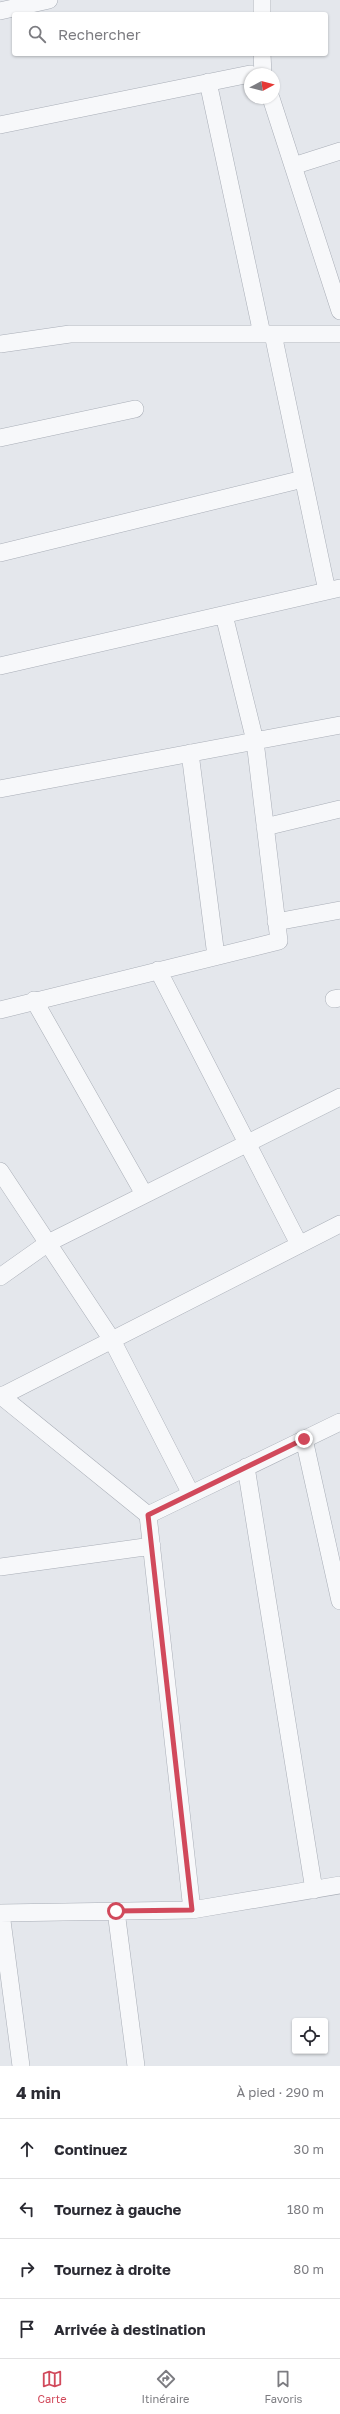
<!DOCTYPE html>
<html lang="fr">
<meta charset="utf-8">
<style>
body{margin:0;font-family:"Golos Text",sans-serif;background:#f7f7f7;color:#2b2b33}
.controls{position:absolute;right:12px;bottom:12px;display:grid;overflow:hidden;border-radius:4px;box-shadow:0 1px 3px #0004}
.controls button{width:36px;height:36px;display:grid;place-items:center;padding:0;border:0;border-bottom:1px solid #e1e1e2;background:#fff;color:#2b2b33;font:20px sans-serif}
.compass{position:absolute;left:244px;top:68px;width:36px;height:36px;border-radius:50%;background:#fff;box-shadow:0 1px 3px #0004;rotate:83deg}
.stop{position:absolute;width:12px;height:12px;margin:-9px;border:3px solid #d1495b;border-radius:50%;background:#fff}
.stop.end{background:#d1495b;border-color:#fff;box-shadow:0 1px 4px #0008}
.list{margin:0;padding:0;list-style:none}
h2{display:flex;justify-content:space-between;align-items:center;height:52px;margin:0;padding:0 16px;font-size:17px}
h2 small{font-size:13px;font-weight:400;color:#7c7c81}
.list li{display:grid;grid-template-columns:26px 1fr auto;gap:12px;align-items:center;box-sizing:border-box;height:60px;padding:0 16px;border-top:1px solid #e1e1e2}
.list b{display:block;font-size:15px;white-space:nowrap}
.list em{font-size:13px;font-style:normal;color:#7c7c81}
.icon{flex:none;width:22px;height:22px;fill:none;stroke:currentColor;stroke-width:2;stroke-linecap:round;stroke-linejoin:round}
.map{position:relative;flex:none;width:340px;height:2066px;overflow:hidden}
.search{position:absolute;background:#fff;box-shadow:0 1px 3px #0004;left:12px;right:12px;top:12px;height:44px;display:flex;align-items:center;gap:10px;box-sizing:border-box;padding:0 14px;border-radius:4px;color:#7c7c81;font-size:15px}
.sheet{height:292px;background:#fff}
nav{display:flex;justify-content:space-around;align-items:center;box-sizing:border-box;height:56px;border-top:1px solid #e1e1e2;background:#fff;font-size:11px;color:#7c7c81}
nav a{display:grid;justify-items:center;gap:2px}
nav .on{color:#d1495b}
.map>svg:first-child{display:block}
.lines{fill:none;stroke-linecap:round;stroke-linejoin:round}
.minor-casing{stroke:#a9aeb7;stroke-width:18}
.minor{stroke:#f7f8fa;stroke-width:17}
.route{stroke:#d1495b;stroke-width:5}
</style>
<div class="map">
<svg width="340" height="2066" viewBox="0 0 340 2066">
<rect width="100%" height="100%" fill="#e4e7ec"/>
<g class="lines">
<defs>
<path id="minor" d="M0,11l49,-11
M262,14v-14
M262,54l1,20
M208,82l54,252
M271,98l69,213
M0,125l250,-51
M293,166l47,-15
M273,334l54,257
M0,344l70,-10h270
M0,438l135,-29
M0,553l303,-74
M0,666l340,-78
M190,753l26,203
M0,789l340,-64
M265,827l75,-18
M276,922l64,-12
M158,970l141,274
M334,999l6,-1
M34,1000l110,194
M0,1010l279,-69 -24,-200 -31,-126
M0,1171l112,169 79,154
M0,1277l48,-34 292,-146
M0,1395l148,120 44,395
M2,1396l338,-172
M304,1439l36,162
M246,1467l68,423
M148,1515l192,-93
M0,1567l152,-21
M116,1911l20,155
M0,1913l192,-3 148,-25
M1,1913l20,153"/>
</defs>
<use href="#minor" class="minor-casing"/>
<use href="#minor" class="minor"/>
</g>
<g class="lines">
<path class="route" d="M116,1911l76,-1 -44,-395 156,-76"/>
</g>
</svg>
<div class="controls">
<button><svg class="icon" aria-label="locate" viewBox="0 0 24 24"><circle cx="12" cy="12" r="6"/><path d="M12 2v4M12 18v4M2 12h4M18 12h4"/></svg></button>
</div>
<svg class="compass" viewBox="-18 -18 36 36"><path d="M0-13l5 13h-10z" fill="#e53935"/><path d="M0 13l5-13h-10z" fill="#7c7c81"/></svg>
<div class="stop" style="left:116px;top:1911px"></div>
<div class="stop end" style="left:304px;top:1439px"></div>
<div class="search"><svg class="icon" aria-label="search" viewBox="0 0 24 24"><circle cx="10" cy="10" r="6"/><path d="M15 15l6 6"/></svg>Rechercher</div>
</div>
<section class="sheet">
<h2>4 min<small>À pied · 290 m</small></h2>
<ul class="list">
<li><svg class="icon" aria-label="ahead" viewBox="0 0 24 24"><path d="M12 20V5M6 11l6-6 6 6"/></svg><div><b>Continuez</b></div><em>30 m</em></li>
<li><svg class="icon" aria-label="left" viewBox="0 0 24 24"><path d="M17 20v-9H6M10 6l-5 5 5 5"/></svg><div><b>Tournez à gauche</b></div><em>180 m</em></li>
<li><svg class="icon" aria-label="right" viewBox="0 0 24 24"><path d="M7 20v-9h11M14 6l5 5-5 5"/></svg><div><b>Tournez à droite</b></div><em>80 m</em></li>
<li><svg class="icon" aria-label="arrive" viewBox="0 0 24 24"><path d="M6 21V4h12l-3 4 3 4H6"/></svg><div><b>Arrivée à destination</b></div></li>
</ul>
</section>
<nav>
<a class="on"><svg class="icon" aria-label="map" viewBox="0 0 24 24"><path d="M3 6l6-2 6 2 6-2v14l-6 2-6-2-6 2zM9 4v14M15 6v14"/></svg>Carte</a>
<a><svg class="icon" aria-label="directions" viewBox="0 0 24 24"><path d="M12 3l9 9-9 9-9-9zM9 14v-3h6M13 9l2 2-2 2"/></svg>Itinéraire</a>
<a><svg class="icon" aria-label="saved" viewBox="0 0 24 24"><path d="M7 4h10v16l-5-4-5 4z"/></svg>Favoris</a>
</nav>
